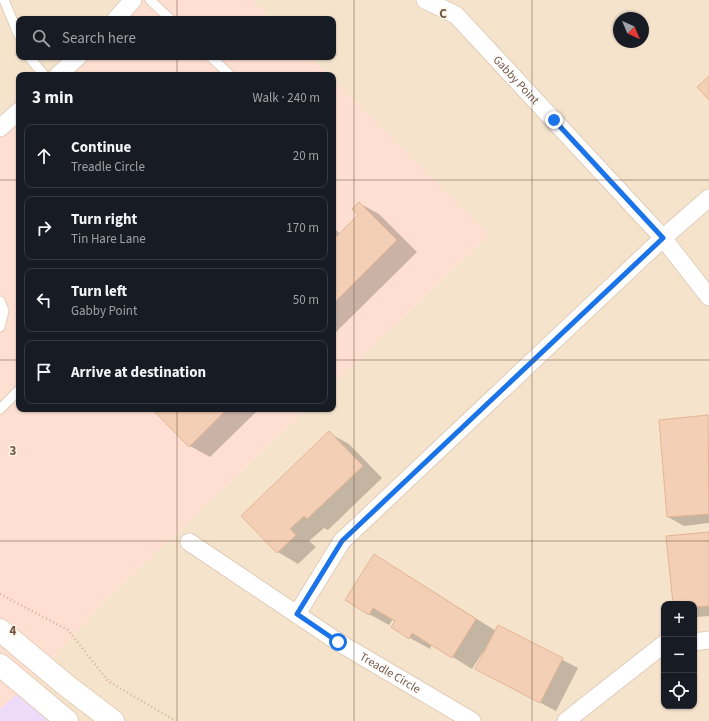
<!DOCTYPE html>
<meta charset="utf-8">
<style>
body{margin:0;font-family:"Source Sans 3",sans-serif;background:#20242c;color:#f1f3f6}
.controls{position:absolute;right:12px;bottom:12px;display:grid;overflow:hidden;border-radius:8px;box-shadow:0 1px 3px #0004}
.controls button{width:36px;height:36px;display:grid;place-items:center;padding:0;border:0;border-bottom:1px solid #363941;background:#171b24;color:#f1f3f6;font:20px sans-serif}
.compass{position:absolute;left:613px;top:12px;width:36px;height:36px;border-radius:50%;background:#171b24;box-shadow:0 1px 3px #0004;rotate:136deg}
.stop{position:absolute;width:12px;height:12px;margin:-9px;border:3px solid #1a73e8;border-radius:50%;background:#fff}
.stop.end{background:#1a73e8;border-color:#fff;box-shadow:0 1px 4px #0008}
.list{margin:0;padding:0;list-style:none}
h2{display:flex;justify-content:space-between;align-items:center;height:52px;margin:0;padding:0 16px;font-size:17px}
h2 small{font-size:13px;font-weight:400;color:#9ea1a6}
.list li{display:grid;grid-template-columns:26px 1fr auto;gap:12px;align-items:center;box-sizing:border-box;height:64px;margin:0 8px 8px;padding:0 8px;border:1px solid #363941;border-radius:8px}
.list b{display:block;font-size:15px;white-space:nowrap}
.list p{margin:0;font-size:13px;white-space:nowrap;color:#9ea1a6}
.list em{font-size:13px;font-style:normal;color:#9ea1a6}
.icon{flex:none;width:22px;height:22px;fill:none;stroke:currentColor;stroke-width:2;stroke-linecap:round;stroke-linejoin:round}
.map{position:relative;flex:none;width:709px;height:721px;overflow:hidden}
.search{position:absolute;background:#171b24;box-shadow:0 1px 3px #0004;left:16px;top:16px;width:320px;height:44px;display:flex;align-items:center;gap:10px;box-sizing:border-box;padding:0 14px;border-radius:8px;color:#9ea1a6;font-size:15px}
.panel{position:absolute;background:#171b24;box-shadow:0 1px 3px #0004;left:16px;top:72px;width:320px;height:340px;border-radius:8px}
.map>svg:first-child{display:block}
.residential{fill:#f5e3cc;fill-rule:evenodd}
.commercial{fill:#fedfd1}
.education{fill:#eedbf9}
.shadow{fill:#0003}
.building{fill:#f3cfb5;stroke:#e6b594}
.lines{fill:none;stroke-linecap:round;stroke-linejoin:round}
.lane-casing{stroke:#e1cdba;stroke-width:11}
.street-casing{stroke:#e1cdba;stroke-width:19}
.secondary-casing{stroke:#e6ceb8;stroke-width:24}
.path{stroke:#d8b298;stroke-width:2.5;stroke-dasharray:1 3;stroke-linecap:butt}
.lane{stroke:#fff;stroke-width:9}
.street{stroke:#fff;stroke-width:17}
.secondary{stroke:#fff;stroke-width:22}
.route{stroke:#1a73e8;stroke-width:5}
.grid{fill:none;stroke:#735746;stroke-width:1;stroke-opacity:0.55}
.labels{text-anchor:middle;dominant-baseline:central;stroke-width:3;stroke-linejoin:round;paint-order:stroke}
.street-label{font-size:12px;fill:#735746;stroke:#fff5e5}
.grid-label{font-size:13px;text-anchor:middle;font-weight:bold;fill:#735746;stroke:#fff5e5;stroke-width:3;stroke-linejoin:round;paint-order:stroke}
</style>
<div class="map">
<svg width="709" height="721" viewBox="0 0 709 721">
<rect width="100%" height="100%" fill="#fdf1de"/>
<path class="residential" d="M0,0h131l-21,19h-91v38h48l-20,18h-28v25l-19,17z
M252,0h457v721h-637l-45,-36 81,-87 199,-189h26v-25l156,-149 -156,-155v-5h-5l-18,-18h23v-38h-61zM619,18h24v24h-24zM664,604h30v102h-30z"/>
<path class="commercial" d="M131,0h121l20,19h-162z
M67,57h243l18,18h-281z
M333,80l156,155 -156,149z
M19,100v309h288l-199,189 -81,87 -27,24v-592z"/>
<path class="education" d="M27,685l45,36h-72v-12z"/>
<path class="shadow" d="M359,203l20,11 38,38 -84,83v-108l7,7 20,-19z
M153,409h106l-49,48 -20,-11z
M708,416l1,107 -25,3 -16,-9z
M329,433l20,11 33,34 -54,52 -4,-2 -15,13 7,6 -18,17 -20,-12 -35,-36z
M709,533v83l-15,1v-13h-20z
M394,567l102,64 2,-5 80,42 -22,43 -80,-42 8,-16 -1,-1 -11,17 -40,-25 -2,5 -20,-11 -17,-19 -4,6 -20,-11z"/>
<path class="building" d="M709,76v24l-12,-13z
M359,202l38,38 -64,64v-70l3,3 22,-22 -6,-6z
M152,409h75l-38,38z
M708,415l1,99 -42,3 -8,-97z
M329,431l34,35 -56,53 -3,-3 -14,13 6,6 -19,18 -36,-37z
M709,532v74l-15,1v-3h-21l-7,-68z
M374,554l102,65 -24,39 -40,-25 -3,6 -18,-12 4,-6 -22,-13 -4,7 -24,-15z
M498,625l65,33 -23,45 -65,-34z"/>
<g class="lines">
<defs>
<path id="lane" d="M4,0l15,36
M150,0l20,19
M29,57l15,18
M211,57l19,18
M0,301l4,10 -4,16
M0,409l19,-19"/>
<g id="street">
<path id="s1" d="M425,0l31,15 207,223 46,59"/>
<path d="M116,19l17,-19"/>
<path d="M58,75l20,-18"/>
<path d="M0,128l19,-17"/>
<path id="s2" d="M189,542l149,100 134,79"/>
<path d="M297,614l45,-73 321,-303 46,-40"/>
<path d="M694,642l15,-2"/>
<path d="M566,721l98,-77"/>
</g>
<path id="secondary" d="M0,630l67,56 46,35
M0,665l67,56"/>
</defs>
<use href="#lane" class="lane-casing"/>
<use href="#street" class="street-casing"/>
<use href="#secondary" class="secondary-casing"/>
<path class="path" d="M0,594l68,36 40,51 68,40"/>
<use href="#lane" class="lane"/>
<use href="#street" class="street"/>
<use href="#secondary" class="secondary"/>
</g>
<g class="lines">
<path class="route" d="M338,642l-41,-28 45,-73 321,-303 -109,-118"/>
</g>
<path class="grid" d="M177,0v19M354,0v721M532,0v721M177,57v18M0,180h19M333,180h376M0,360h19M333,360h376M177,409v312M0,541h709"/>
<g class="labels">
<g class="street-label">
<text stroke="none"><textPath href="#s1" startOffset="123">Gabby Point</textPath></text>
<text stroke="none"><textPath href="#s2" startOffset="240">Treadle Circle</textPath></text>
</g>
</g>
<g class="grid-label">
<text x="443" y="18">C</text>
<text x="13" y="455">3</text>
<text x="13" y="635">4</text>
</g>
</svg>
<div class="controls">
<button>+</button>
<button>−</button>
<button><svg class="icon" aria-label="locate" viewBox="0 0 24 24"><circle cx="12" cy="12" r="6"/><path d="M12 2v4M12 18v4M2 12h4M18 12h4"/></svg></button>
</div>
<svg class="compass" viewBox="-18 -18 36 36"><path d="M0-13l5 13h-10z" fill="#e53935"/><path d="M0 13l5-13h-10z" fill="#9ea1a6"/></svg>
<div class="stop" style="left:338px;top:642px"></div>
<div class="stop end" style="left:554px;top:120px"></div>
<div class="search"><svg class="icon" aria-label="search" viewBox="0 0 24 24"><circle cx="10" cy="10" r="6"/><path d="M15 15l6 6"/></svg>Search here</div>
<section class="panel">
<h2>3 min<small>Walk · 240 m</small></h2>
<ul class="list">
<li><svg class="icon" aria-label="ahead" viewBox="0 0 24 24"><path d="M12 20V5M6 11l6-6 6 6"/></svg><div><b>Continue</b><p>Treadle Circle</p></div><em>20 m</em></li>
<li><svg class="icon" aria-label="right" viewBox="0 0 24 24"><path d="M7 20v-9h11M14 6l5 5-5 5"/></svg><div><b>Turn right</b><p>Tin Hare Lane</p></div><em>170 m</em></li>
<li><svg class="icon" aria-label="left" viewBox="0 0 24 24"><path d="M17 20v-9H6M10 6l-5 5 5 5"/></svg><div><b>Turn left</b><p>Gabby Point</p></div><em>50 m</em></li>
<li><svg class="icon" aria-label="arrive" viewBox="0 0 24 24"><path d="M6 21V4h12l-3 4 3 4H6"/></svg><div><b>Arrive at destination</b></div></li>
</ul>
</section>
</div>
